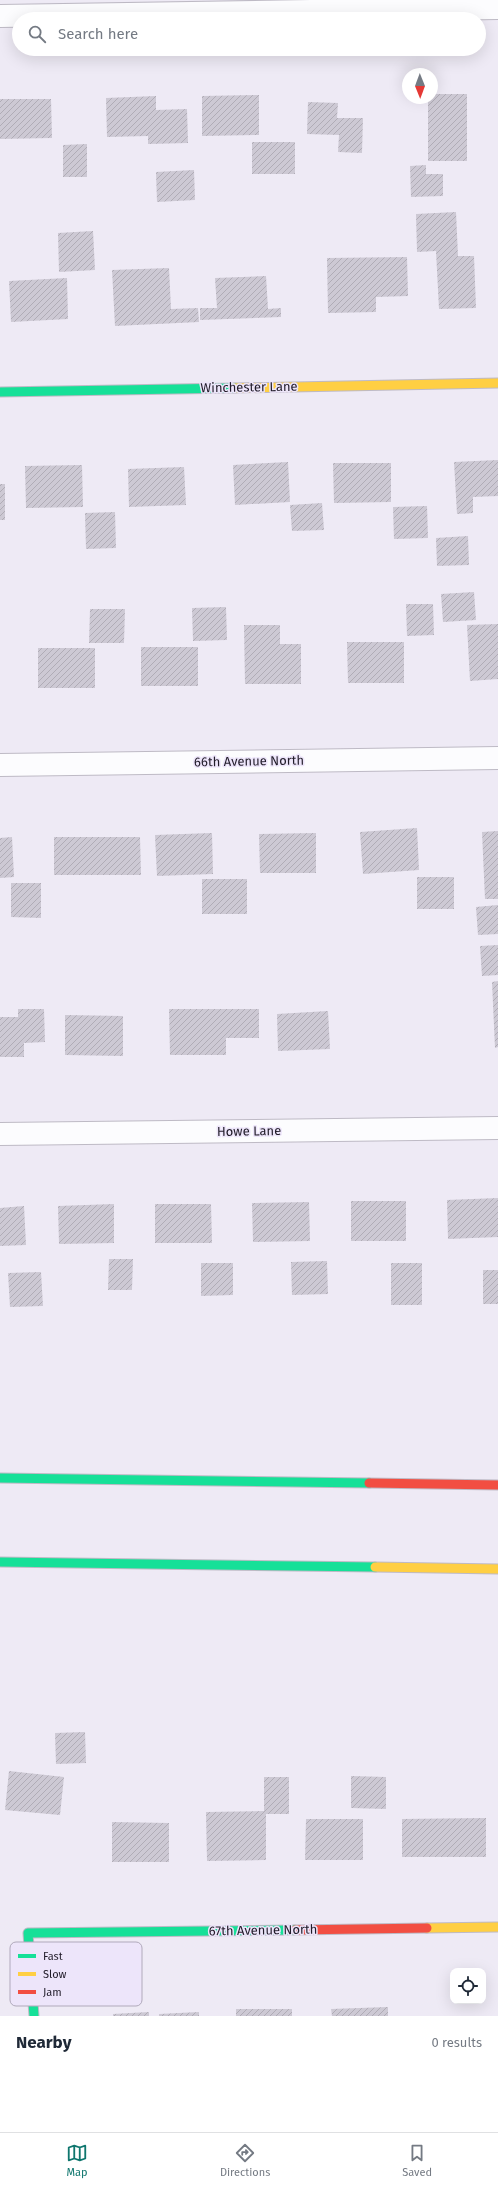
<!DOCTYPE html>
<style>
body{margin:0;font-family:"Fira Sans",sans-serif;background:#f2f2f3;color:#1f2937}
.controls{position:absolute;right:12px;bottom:12px;display:grid;overflow:hidden;border-radius:8px;box-shadow:0 4px 16px #0002}
.controls button{width:36px;height:36px;display:grid;place-items:center;padding:0;border:0;border-bottom:1px solid #e0e1e3;background:#fff;color:#1f2937;font:20px sans-serif}
.compass{position:absolute;left:402px;top:68px;width:36px;height:36px;border-radius:50%;background:#fff;box-shadow:0 4px 16px #0002;rotate:179deg}
.list{margin:0;padding:0;list-style:none}
h2{display:flex;justify-content:space-between;align-items:center;height:52px;margin:0;padding:0 16px;font-size:17px}
h2 small{font-size:13px;font-weight:400;color:#747a83}
.icon{flex:none;width:22px;height:22px;fill:none;stroke:currentColor;stroke-width:2;stroke-linecap:round;stroke-linejoin:round}
.map{position:relative;flex:none;width:498px;height:2016px;overflow:hidden}
.search{position:absolute;background:#fff;box-shadow:0 4px 16px #0002;left:12px;right:12px;top:12px;height:44px;display:flex;align-items:center;gap:10px;box-sizing:border-box;padding:0 14px;border-radius:22px;color:#747a83;font-size:15px}
.sheet{height:116px;background:#fff}
nav{display:flex;justify-content:space-around;align-items:center;box-sizing:border-box;height:56px;border-top:1px solid #e0e1e3;background:#fff;font-size:11px;color:#747a83}
nav a{display:grid;justify-items:center;gap:2px}
nav .on{color:#0f766e}
.map>svg:first-child{display:block}
.building{fill:url(#building-hatch)}
.lines{fill:none;stroke-linecap:round;stroke-linejoin:round}
.street-casing{stroke:#bebac5;stroke-width:24}
.fast-casing{stroke:#bebac5;stroke-width:11}
.slow-casing{stroke:#bebac5;stroke-width:11}
.jam-casing{stroke:#bebac5;stroke-width:11}
.street{stroke:#fcfcfe;stroke-width:22}
.fast{stroke:#16e098;stroke-width:9}
.slow{stroke:#ffcf43;stroke-width:9}
.jam{stroke:#f24e42;stroke-width:9}
.labels{text-anchor:middle;dominant-baseline:central;stroke-width:3;stroke-linejoin:round;paint-order:stroke}
.street-label{font-size:13px;fill:#211c29;stroke:#ede5fa}
.key{fill:#ede5fa;stroke:#b0a9bb;stroke-width:1}
.key-label{font-size:11px;fill:#211c29}
</style>
<div class="map">
<svg width="498" height="2016" viewBox="0 0 498 2016">
<defs>
<pattern id="building-hatch" width="6" height="6" patternUnits="userSpaceOnUse"><rect width="6" height="6" fill="#cdc9d4"/><path d="M-1 1l2-2M0 6l6-6M5 7l2-2" fill="none" stroke="#b0acb6"/></pattern>
</defs>
<rect width="100%" height="100%" fill="#eeeaf5"/>
<path class="building" d="M432,94h35v67h-39v-63h4z
M259,95v40l-57,1v-40z
M156,96v14l31,-1 1,34 -40,1v-8l-41,1 -1,-39z
M0,99h51l1,39 -52,1z
M308,102l30,1 -1,15h26l-1,35 -24,-1 1,-17 -32,-1z
M252,142h43v32h-43z
M87,144v33h-24v-32z
M426,165v9h17v22l-32,1 -1,-31z
M194,170l1,30 -38,2 -1,-30z
M456,212l2,44h16l2,52 -37,1 -3,-58 -19,1 -1,-38z
M93,231l2,39 -36,2 -1,-39z
M407,257l1,39 -32,1v15l-48,1 -1,-55z
M169,268l2,41 27,-1 1,14 -84,4 -3,-56z
M266,276l2,33 13,-1v9l-81,3v-12h17l-2,-30z
M67,278l1,41 -57,3 -2,-41z
M498,460v36l-25,1v16l-16,1 -3,-52z
M288,462l2,40 -55,3 -2,-40z
M333,463h58v39l-57,1z
M82,465l1,42 -57,1 -1,-42z
M184,467l2,38 -57,2 -1,-38z
M0,484h5v36h-5z
M322,503l2,27 -32,1 -2,-26z
M427,506l1,32 -34,1 -1,-32z
M115,512l1,36 -30,1 -1,-36z
M468,536l1,29 -32,1 -1,-28z
M474,592l2,28 -33,2 -2,-28z
M406,604h27l1,31 -27,1z
M226,607l1,33 -34,1 -1,-33z
M90,609h35l-1,34h-35z
M498,624v55l-28,2 -3,-56z
M244,625h36v19h21v40h-56z
M347,642h57v41h-56z
M141,647h57v39h-57z
M38,648h57v40h-57z
M417,828l2,42 -56,4 -3,-42z
M498,831v68h-13l-3,-67z
M212,833l1,41 -56,2 -2,-41z
M316,833v40h-56l-1,-39z
M12,837l2,40 -14,1v-40z
M54,837h86l1,38h-87z
M417,877h37v32h-37z
M202,879h45v35h-45z
M11,883h30v35l-30,-1z
M498,905v29l-20,1 -2,-28z
M498,945v30l-16,1 -2,-30z
M498,981v66l-3,1 -3,-66z
M18,1009h26l1,33 -21,1v14h-24v-40h18z
M169,1009h90v29h-33v17h-56z
M328,1011l2,38 -52,2 -1,-37z
M65,1015l58,1v40l-58,-1z
M498,1198v39l-50,2 -1,-39z
M351,1201h55v40h-55z
M309,1202l1,39 -57,1 -1,-39z
M114,1204v39l-55,1 -1,-38z
M155,1204h56l1,39h-57z
M24,1206l2,39 -26,1v-38z
M109,1259h24l-1,31h-24z
M327,1261l1,33 -36,1 -1,-33z
M201,1263h32v32l-32,1z
M391,1263h31v42h-31z
M483,1270h15v34h-15z
M41,1272l2,34 -33,1 -2,-34z
M85,1732l1,31 -30,1 -1,-31z
M9,1771l55,6 -4,38 -55,-5z
M351,1776l35,1v32l-35,-1z
M264,1777h25v37h-23v46l-59,1 -1,-49 58,-1z
M486,1818v39h-84v-38z
M306,1819h57v41h-58z
M112,1822l57,1v39h-57z
M388,2007v9h-56l-1,-7z
M236,2009h56v7h-56z
M149,2012v4h-36v-2z
M199,2012v4h-40v-2z"/>
<g class="lines">
<defs>
<path id="street" d="M0,16l498,-8
M0,765l498,-7
M0,1134l498,-6"/>
<path id="fast" d="M0,392l235,-4
M0,1478l369,5
M0,1562l375,5
M34,2016l-6,-83 267,-3"/>
<path id="slow" d="M235,388l263,-5
M375,1567l123,2
M427,1928l71,-1"/>
<path id="jam" d="M369,1483l129,2
M295,1930l132,-2"/>
</defs>
<use href="#street" class="street-casing"/>
<use href="#fast" class="fast-casing"/>
<use href="#slow" class="slow-casing"/>
<use href="#jam" class="jam-casing"/>
<use href="#street" class="street"/>
<use href="#fast" class="fast"/>
<use href="#slow" class="slow"/>
<use href="#jam" class="jam"/>
</g>
<g class="labels">
<g class="street-label">
<text transform="translate(249 387) rotate(-1)">Winchester Lane</text>
<text transform="translate(249 761) rotate(-1)">66th Avenue North</text>
<text transform="translate(249 1131) rotate(-1)">Howe Lane</text>
<text transform="translate(263 1930) rotate(-1)">67th Avenue North</text>
</g>
</g>
<rect x="10" y="1942" width="132" height="64" rx="6" class="key"/>
<rect x="18" y="1954" width="18" height="4" fill="#16e098"/>
<rect x="18" y="1972" width="18" height="4" fill="#ffcf43"/>
<rect x="18" y="1990" width="18" height="4" fill="#f24e42"/>
<g class="key-label">
<text x="43" y="1960">Fast</text>
<text x="43" y="1978">Slow</text>
<text x="43" y="1996">Jam</text>
</g>
</svg>
<div class="controls">
<button><svg class="icon" aria-label="locate" viewBox="0 0 24 24"><circle cx="12" cy="12" r="6"/><path d="M12 2v4M12 18v4M2 12h4M18 12h4"/></svg></button>
</div>
<svg class="compass" viewBox="-18 -18 36 36"><path d="M0-13l5 13h-10z" fill="#e53935"/><path d="M0 13l5-13h-10z" fill="#747a83"/></svg>
<div class="search"><svg class="icon" aria-label="search" viewBox="0 0 24 24"><circle cx="10" cy="10" r="6"/><path d="M15 15l6 6"/></svg>Search here</div>
</div>
<section class="sheet">
<h2>Nearby<small>0 results</small></h2>
<ul class="list">
</ul>
</section>
<nav>
<a class="on"><svg class="icon" aria-label="map" viewBox="0 0 24 24"><path d="M3 6l6-2 6 2 6-2v14l-6 2-6-2-6 2zM9 4v14M15 6v14"/></svg>Map</a>
<a><svg class="icon" aria-label="directions" viewBox="0 0 24 24"><path d="M12 3l9 9-9 9-9-9zM9 14v-3h6M13 9l2 2-2 2"/></svg>Directions</a>
<a><svg class="icon" aria-label="saved" viewBox="0 0 24 24"><path d="M7 4h10v16l-5-4-5 4z"/></svg>Saved</a>
</nav>
